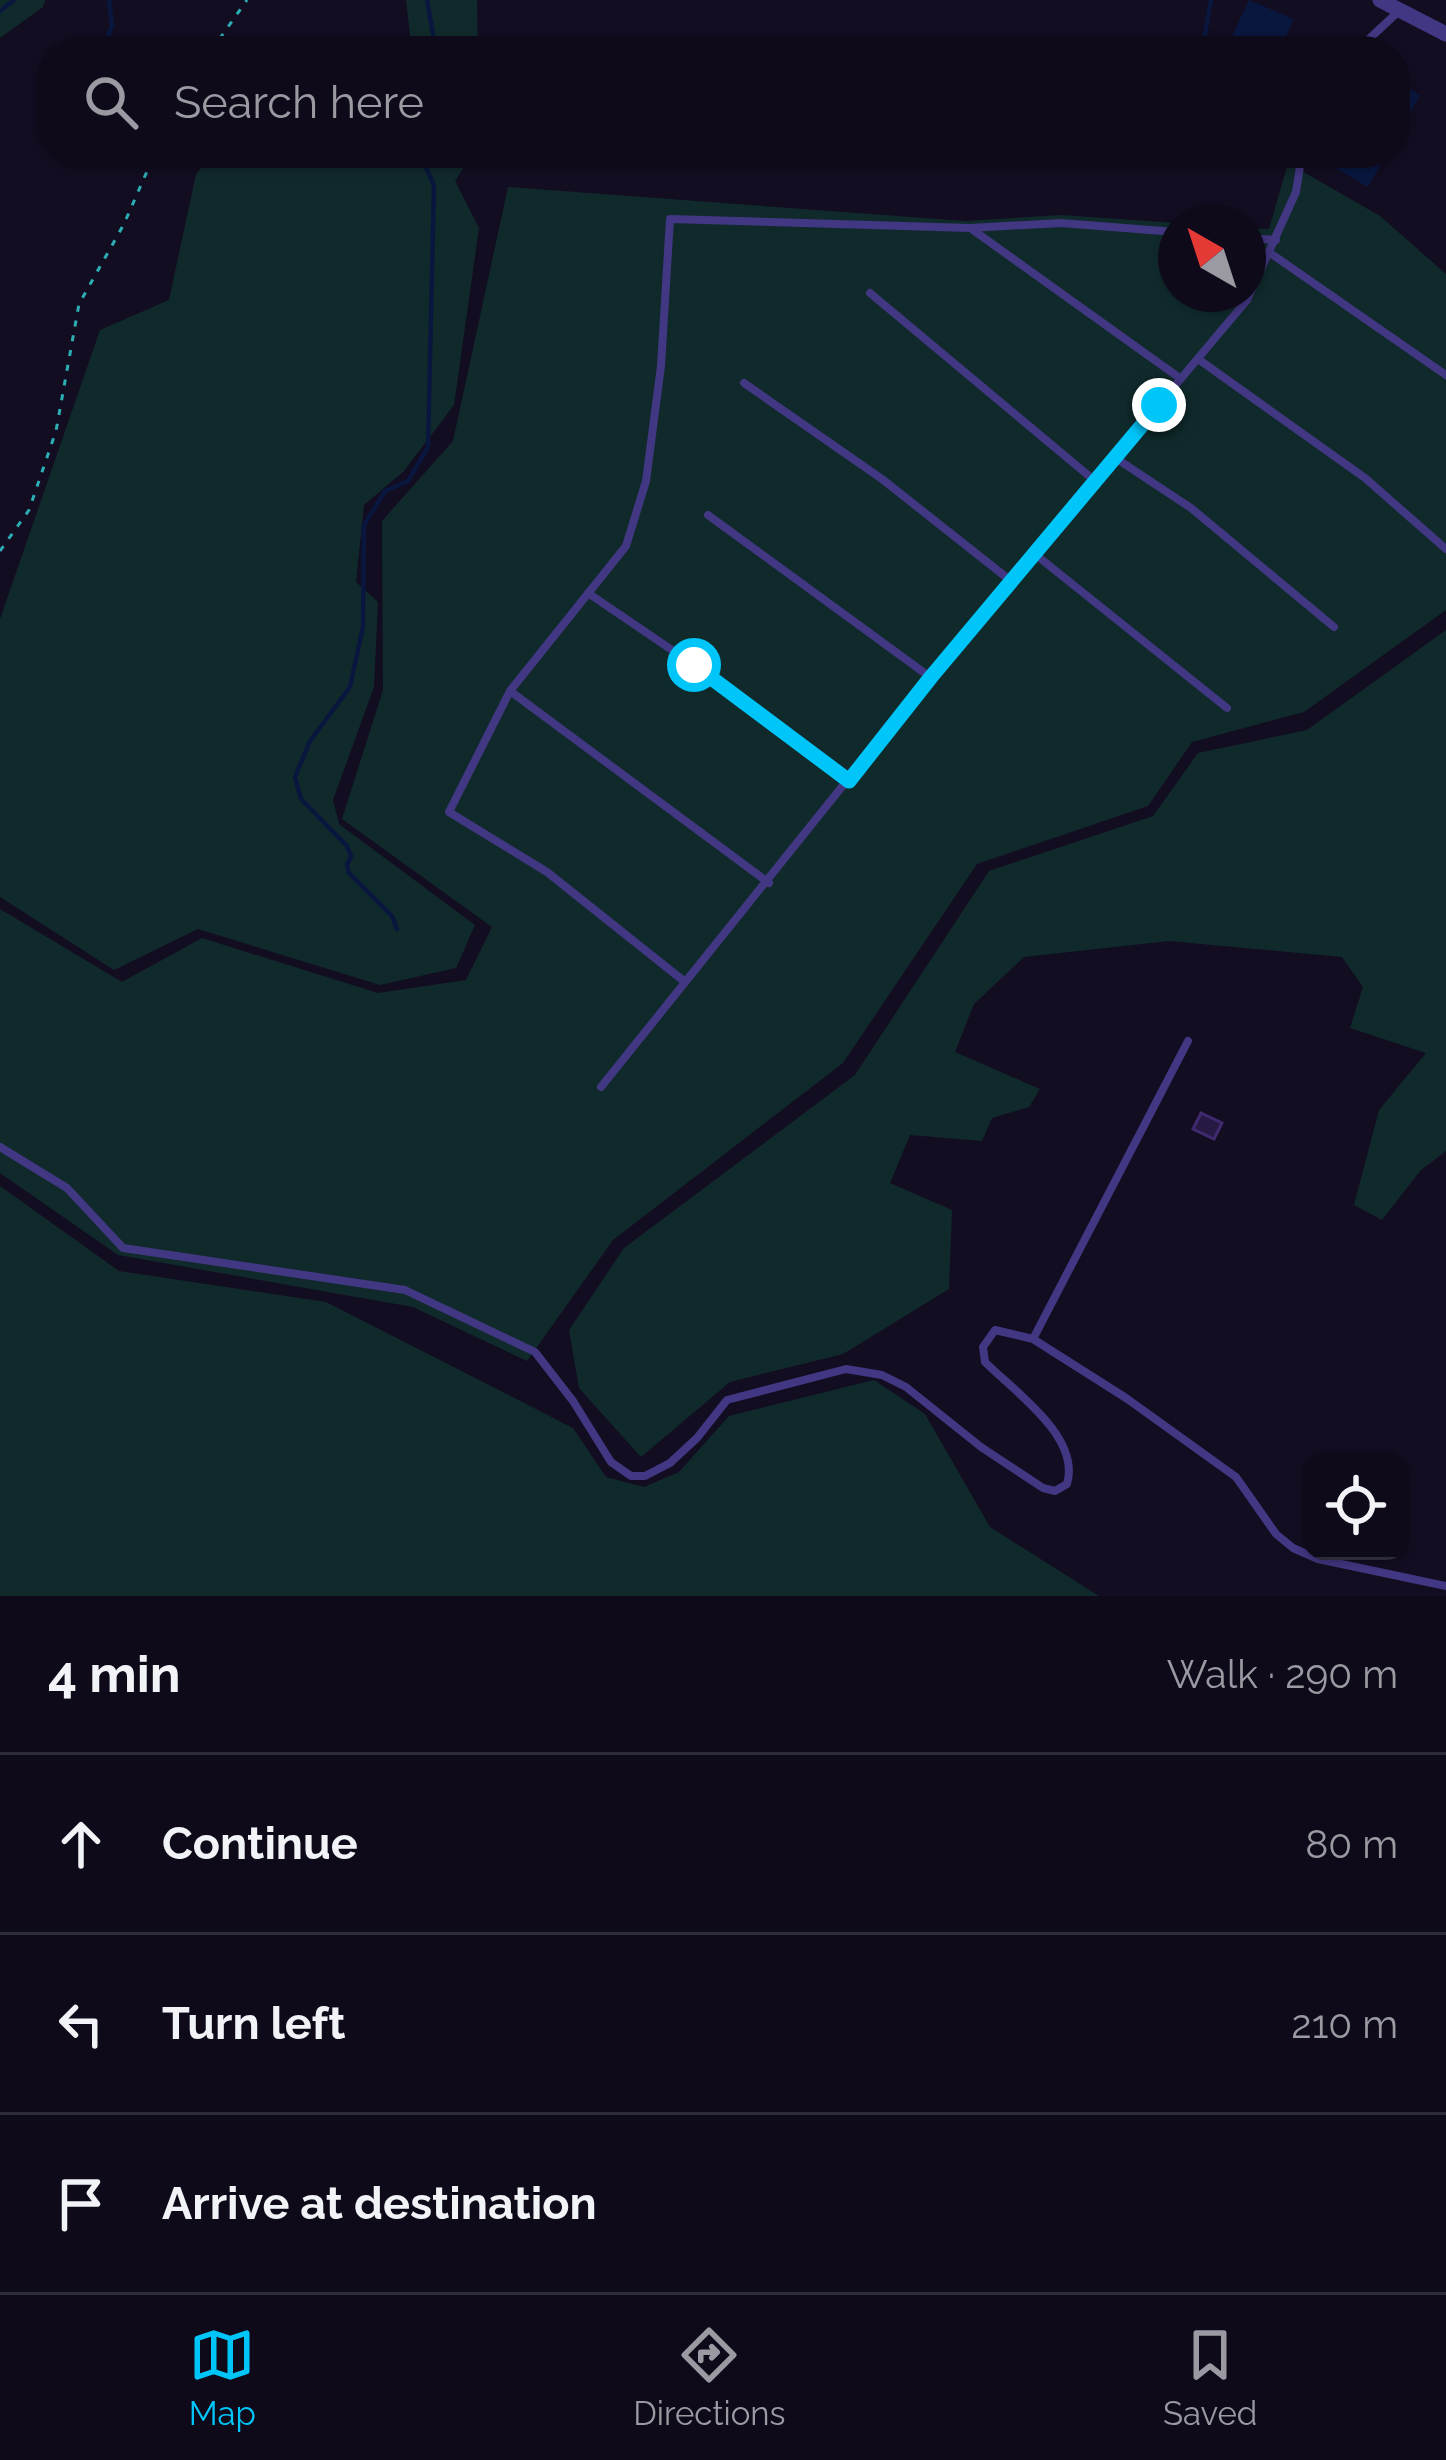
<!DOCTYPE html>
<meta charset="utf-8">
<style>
body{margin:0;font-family:Raleway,sans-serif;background:#171323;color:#f1f3f6}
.controls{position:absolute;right:36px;bottom:36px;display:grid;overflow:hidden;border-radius:24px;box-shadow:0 3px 9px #0004}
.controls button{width:108px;height:108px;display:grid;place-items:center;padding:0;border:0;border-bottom:3px solid #2e2b39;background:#0e0a1a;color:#f1f3f6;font:60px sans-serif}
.compass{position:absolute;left:1158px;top:204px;width:108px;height:108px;border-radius:50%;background:#0e0a1a;box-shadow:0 3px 9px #0004;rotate:321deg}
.stop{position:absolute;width:36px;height:36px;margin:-27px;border:9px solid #00c5f9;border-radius:50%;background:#fff}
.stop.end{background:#00c5f9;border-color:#fff;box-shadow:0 3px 12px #0008}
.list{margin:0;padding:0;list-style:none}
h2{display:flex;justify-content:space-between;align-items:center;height:156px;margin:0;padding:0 48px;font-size:51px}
h2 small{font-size:39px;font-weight:400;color:#9b9aa2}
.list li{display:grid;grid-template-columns:78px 1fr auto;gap:36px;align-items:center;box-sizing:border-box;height:180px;padding:0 48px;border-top:3px solid #2e2b39}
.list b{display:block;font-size:45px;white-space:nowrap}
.list em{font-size:39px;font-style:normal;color:#9b9aa2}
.icon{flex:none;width:66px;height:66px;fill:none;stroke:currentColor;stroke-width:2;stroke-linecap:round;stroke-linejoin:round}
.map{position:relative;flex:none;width:1446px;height:1596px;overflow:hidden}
.search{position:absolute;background:#0e0a1a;box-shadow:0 3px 9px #0004;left:36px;right:36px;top:36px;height:132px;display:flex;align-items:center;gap:30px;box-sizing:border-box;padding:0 42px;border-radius:48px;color:#9b9aa2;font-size:45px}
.sheet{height:696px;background:#0e0a1a}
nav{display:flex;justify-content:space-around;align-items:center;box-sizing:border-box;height:168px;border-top:3px solid #2e2b39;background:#0e0a1a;font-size:33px;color:#9b9aa2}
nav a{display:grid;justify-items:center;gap:6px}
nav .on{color:#00c5f9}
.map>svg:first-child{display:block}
.green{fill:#102a2c}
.water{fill:#09173f}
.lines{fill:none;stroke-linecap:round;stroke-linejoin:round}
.stream{stroke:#09173f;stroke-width:4.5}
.building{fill:#261943;stroke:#402a6f;stroke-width:3}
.path{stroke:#2caeb5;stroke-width:3;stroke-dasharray:6 9;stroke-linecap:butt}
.lane{stroke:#423782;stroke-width:8}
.street{stroke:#423782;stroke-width:15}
.route{stroke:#00c5f9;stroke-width:15}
</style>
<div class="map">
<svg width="1446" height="1596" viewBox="0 0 1446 1596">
<rect width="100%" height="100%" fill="#130d22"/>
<path class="green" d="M0,0h45l-2,7 -43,31z
M406,0h71l1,51h-66z
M213,153h260l-18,28 24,47 -25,177 -50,66 -40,34 -8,77 22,20 -4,85 -41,113 6,24 136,101 -19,43 -76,17 -182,-56 -84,41 -114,-73v-278l100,-289 69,-30 27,-126z
M1288,163l92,53 66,58v336l-142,102 -112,30 -44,64 -171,58 -134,199 -230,177 -86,121 -114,-54 -295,-52 -118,-82v-264l122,73 80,-44 176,55 88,-13 26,-53 -150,-108 41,-129 -1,-169 71,-80 55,-254 457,34 97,-6 114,8v71h72v-66l21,1z
M1446,630v521l-26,20 -38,49 -28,-15 25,-95 47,-57 -76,-25 13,-41 -21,-30 -173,-16 -145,16 -50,47 -19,48 85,37 -11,18 -37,11 -10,23 -72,-6 -20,48 62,27 -3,79 -106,65 -113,28 -89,75 -62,-69 -10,-58 55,-82 231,-173 134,-204 164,-55 45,-63 109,-23z
M0,1186l119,85 207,31 247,126 33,49 38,10 35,-15 50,-56 145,-36 51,34 65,113 109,69h-1099z"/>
<path class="water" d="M1249,0l45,19 -15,32h-54z
M1395,80l25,15 -25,44z
M1330,153h57l-19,34 -43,-25z"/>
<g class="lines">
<path class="stream" d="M427,0l9,51
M0,11l14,-11
M102,51l10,-25 -3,-26
M1202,51l9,-51
M397,929l-5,-13 -43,-43 -2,-8 4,-9 -4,-10 -46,-47 -6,-22 15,-36 40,-54 13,-60 1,-102 21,-34 23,-10 20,-34 6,-261 -14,-33"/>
</g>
<path class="building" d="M1201,1113l21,10 -8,16 -21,-10z"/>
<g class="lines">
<path class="path" d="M211,51l36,-51
M0,551l29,-41 27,-79 23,-127 45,-80 31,-71"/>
<path class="lane" d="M1356,51l43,-40
M973,230l208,149
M1248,238l28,2
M1270,253l176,122
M870,293l225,188
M1198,359l167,119 81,71
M744,383l138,96 129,102
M1114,457l77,51 143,119
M708,515l222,162
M1036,555l191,153
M588,593l106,72 155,116
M510,691l259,192
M685,982l-138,-110 -98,-60 61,-121 116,-145 20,-65 15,-115 9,-147 300,9 91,-5 115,9
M601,1087l329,-410 317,-377 49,-108 6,-39
M0,1147l67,41 56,60 282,42 130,62 38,49 38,61 20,14h14l25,-13 27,-25 30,-38 119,-31 36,6 24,12 75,60 62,41 12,3 12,-7c14,-47 -52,-92 -82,-122l-2,-15 12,-17 38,9 155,-298
M1033,1339l93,59 110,79 40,57 17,14 25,11 128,27"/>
<path class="street" d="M1380,0l66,34"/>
</g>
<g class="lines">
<path class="route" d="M694,665l155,116 82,-104 228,-272"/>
</g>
</svg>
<div class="controls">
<button><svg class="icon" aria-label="locate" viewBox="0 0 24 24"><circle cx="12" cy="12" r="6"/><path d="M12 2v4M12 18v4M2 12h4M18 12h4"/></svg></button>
</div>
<svg class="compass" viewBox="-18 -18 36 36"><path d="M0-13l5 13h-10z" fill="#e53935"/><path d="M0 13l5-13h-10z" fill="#9b9aa2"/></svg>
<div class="stop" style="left:694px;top:665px"></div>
<div class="stop end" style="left:1159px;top:405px"></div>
<div class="search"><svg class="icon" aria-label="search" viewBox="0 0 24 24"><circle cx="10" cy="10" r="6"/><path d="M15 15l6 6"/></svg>Search here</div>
</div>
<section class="sheet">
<h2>4 min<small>Walk · 290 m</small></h2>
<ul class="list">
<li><svg class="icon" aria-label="ahead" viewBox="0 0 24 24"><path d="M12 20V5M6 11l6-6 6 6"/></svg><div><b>Continue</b></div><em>80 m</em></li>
<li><svg class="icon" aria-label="left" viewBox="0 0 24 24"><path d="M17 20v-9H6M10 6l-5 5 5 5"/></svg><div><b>Turn left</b></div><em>210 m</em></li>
<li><svg class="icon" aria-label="arrive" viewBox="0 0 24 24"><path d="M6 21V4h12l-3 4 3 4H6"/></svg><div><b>Arrive at destination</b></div></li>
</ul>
</section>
<nav>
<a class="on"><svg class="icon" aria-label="map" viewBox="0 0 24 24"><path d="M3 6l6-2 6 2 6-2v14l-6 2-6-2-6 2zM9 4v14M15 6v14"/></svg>Map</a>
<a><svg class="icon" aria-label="directions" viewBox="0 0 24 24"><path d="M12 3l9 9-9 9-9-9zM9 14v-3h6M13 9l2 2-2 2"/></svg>Directions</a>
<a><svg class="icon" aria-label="saved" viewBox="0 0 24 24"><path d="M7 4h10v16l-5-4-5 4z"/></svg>Saved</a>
</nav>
